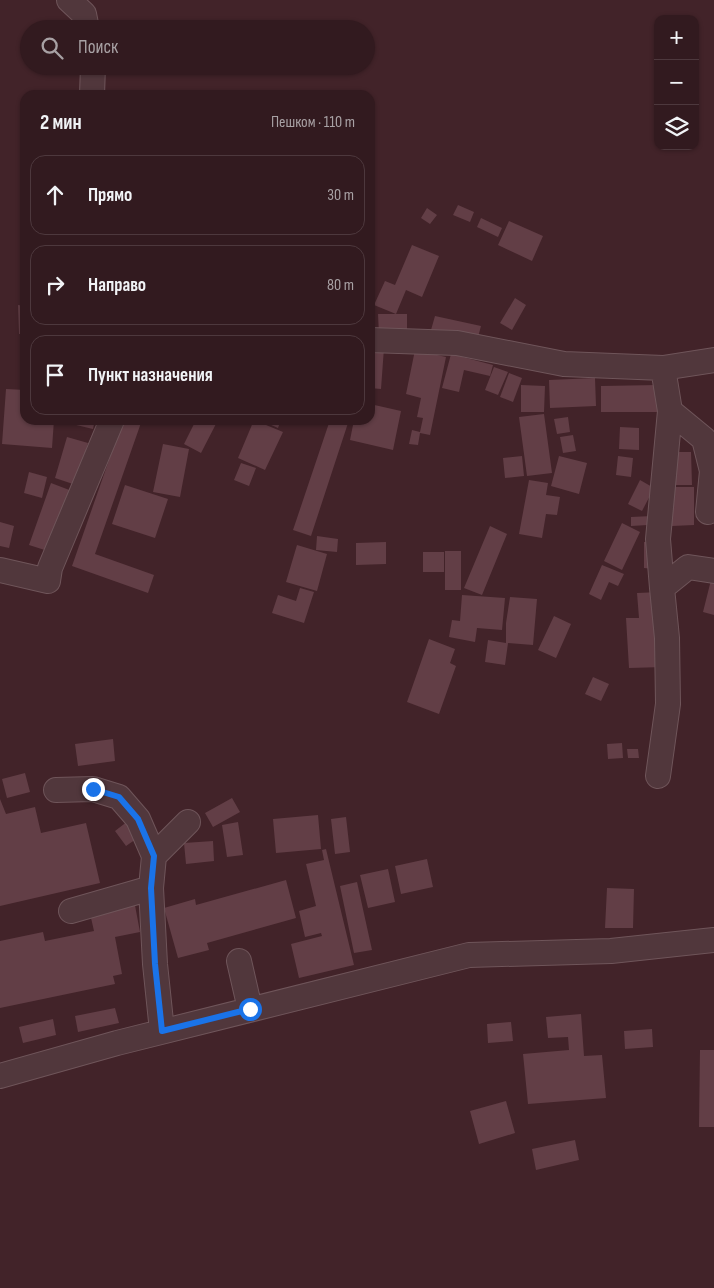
<!DOCTYPE html>
<html lang="ru">
<meta charset="utf-8">
<style>
body{margin:0;font-family:"Sofia Sans Condensed",sans-serif;background:#3d272c;color:#f1f3f6}
.controls{position:absolute;right:15px;top:15px;display:grid;overflow:hidden;border-radius:10px;box-shadow:0 1px 4px #0004}
.controls button{width:45px;height:45px;display:grid;place-items:center;padding:0;border:0;border-bottom:1px solid #4d383d;background:#321a1f;color:#f1f3f6;font:25px sans-serif}
.stop{position:absolute;width:15px;height:15px;margin:-11px;border:4px solid #1a73e8;border-radius:50%;background:#fff}
.stop.end{background:#1a73e8;border-color:#fff;box-shadow:0 1px 5px #0008}
.list{margin:0;padding:0;list-style:none}
h2{display:flex;justify-content:space-between;align-items:center;height:65px;margin:0;padding:0 20px;font-size:21px}
h2 small{font-size:16px;font-weight:400;color:#a8a1a4}
.list li{display:grid;grid-template-columns:32px 1fr auto;gap:15px;align-items:center;box-sizing:border-box;height:80px;margin:0 10px 10px;padding:0 10px;border:1px solid #4d383d;border-radius:15px}
.list b{display:block;font-size:19px;white-space:nowrap}
.list em{font-size:16px;font-style:normal;color:#a8a1a4}
.icon{flex:none;width:28px;height:28px;fill:none;stroke:currentColor;stroke-width:2;stroke-linecap:round;stroke-linejoin:round}
.map{position:relative;flex:none;width:714px;height:1288px;overflow:hidden}
.search{position:absolute;background:#321a1f;box-shadow:0 1px 4px #0004;left:20px;top:20px;width:355px;height:55px;display:flex;align-items:center;gap:12px;box-sizing:border-box;padding:0 18px;border-radius:28px;color:#a8a1a4;font-size:19px}
.panel{position:absolute;background:#321a1f;box-shadow:0 1px 4px #0004;left:20px;top:90px;width:355px;height:335px;border-radius:15px}
.map>svg:first-child{display:block}
.building{fill:#623e46}
.lines{fill:none;stroke-linecap:round;stroke-linejoin:round}
.minor-casing{stroke:#6f555a;stroke-width:26}
.minor{stroke:#51373c;stroke-width:24}
.route{stroke:#1a73e8;stroke-width:6}
</style>
<div class="map">
<svg width="714" height="1288" viewBox="0 0 714 1288">
<rect width="100%" height="100%" fill="#422329"/>
<path class="building" d="M458,205l16,7 -4,10 -17,-7z
M427,208l10,7 -7,9 -9,-6z
M481,218l21,10 -4,9 -21,-10z
M509,221l34,15 -11,25 -34,-16z
M412,245l27,11 -17,41 -16,-7 -10,24 -22,-9 11,-24 10,4z
M515,298l11,7 -14,25 -12,-7z
M18,305l7,1v28h-6z
M378,314h29v20h-28z
M435,316l46,10 -4,15 -46,-11z
M370,348h14l-3,41 -11,-1z
M415,350l31,7 -16,78 -10,-2 -2,12 -9,-1 3,-14 8,2 3,-14 -6,-1 4,-19 -15,-4z
M451,354l42,11 -3,11 -26,-6 -5,22 -17,-4z
M494,367l14,5 -10,23 -13,-5z
M509,373l13,5 -9,24 -13,-5z
M595,378l1,28 -46,2 -1,-28z
M521,385l24,1 -1,26h-23z
M658,385v27h-57v-26z
M6,389l19,1v30h29l-2,28 -50,-4z
M370,404l31,7 -8,39 -43,-10 4,-20h16z
M544,414l8,59 -25,3 -8,-59z
M568,417l2,15 -13,2 -3,-15z
M73,420h22l-2,9 -21,-5z
M123,420h19l-47,134 59,21 -6,18 -76,-27z
M196,420h22l-17,33 -17,-9z
M254,420l29,12 -18,38 -27,-12z
M260,420h21l-3,8z
M330,420h19l-38,116 -18,-6z
M620,427l19,1v22l-20,-1z
M573,435l3,16 -13,2 -3,-16z
M67,437l21,6 -12,42 -21,-7z
M163,444l26,5 -9,48 -27,-5z
M672,452h19l1,33h-20z
M522,456l2,20 -19,2 -2,-20z
M559,456l28,7 -8,31 -28,-8z
M618,456l15,2 -2,19 -15,-2z
M241,463l15,5 -7,18 -15,-6z
M29,472l18,5 -5,21 -18,-5z
M529,480l19,3 -2,12 14,2 -3,18 -11,-1 -4,24 -23,-4z
M640,480l14,8 -12,23 -14,-7z
M51,483l21,8 -21,61 -22,-7z
M125,485l43,14 -13,39 -43,-14z
M672,487h22v38l-22,1z
M652,516l-4,9 -17,1v-9z
M0,522l14,4 -5,22 -9,-2z
M622,523l18,9 -18,38 -18,-9z
M490,526l17,8 -25,61 -18,-7z
M317,536l21,3 -1,13 -21,-2z
M386,542v22l-30,1v-22z
M644,542h11l-1,27 -10,-1z
M297,545l30,9 -10,37 -31,-9z
M445,551h16v39h-16z
M423,552h21v20h-21z
M602,565l22,9 -6,12 -9,-4 -8,18 -12,-6z
M711,580l3,1v34l-11,-3z
M300,588l14,4 -10,31 -32,-10 6,-18 18,6z
M660,592l4,75 -35,1 -3,-50h13l-2,-25z
M462,595l43,3 -3,32 -25,-2 -2,14 -26,-5 3,-17 8,1z
M510,597l27,2 -4,46 -25,-2 -3,22 -20,-3 3,-22 18,3v-20z
M554,616l17,8 -15,34 -18,-8z
M429,639l26,10 -5,14 6,3 -17,48 -32,-12z
M593,677l16,7 -8,17 -16,-7z
M113,739l2,22 -37,5 -3,-22z
M622,743l1,15 -15,1 -1,-15z
M627,749h11l1,9h-11z
M25,773l5,19 -23,6 -5,-19z
M232,798l8,14 -27,15 -8,-14z
M0,799l6,15 29,-7 6,26 45,-10 14,60 -100,23z
M318,815l3,34 -45,4 -3,-34z
M346,817l4,35 -15,2 -4,-35z
M128,821l11,16 -13,9 -11,-15z
M238,822l5,33 -16,2 -5,-32z
M213,841l1,20 -28,3 -2,-21z
M326,849l28,116 -55,13 -8,-34 31,-8 -1,-3 -16,4 -6,-26 17,-5 -10,-42 18,-4 -2,-10z
M427,859l6,28 -32,7 -6,-28z
M388,869l7,33 -27,6 -8,-33z
M286,880l10,38 -89,25 2,7 -31,8 -14,-50 31,-9 1,6z
M357,882l15,68 -18,3 -14,-67z
M607,888l27,1 -1,39h-28z
M134,900l6,32 -25,5 7,37 -9,2 2,8 -115,24v-67l43,-9 2,9 49,-10 -5,-22z
M115,1008l4,15 -41,9 -3,-16z
M581,1014l3,42 18,-1 4,43 -78,6 -5,-50 46,-4 -1,-13 -20,1 -2,-21z
M53,1019l3,16 -33,8 -4,-16z
M511,1022l2,19 -25,2 -1,-19z
M652,1029l1,18 -28,2 -1,-18z
M700,1050h14v77h-15z
M506,1101l9,32 -36,11 -9,-33z
M575,1140l4,20 -43,10 -4,-21z"/>
<g class="lines">
<defs>
<path id="minor" d="M69,0l15,14 3,15
M92,95l1,-29
M370,340l87,3 107,21 99,4 51,-8
M663,368l7,43 -12,128 4,49 26,-21 26,4
M670,411l34,28 8,32 -4,41
M0,570l48,11 2,-13 62,-148
M658,776l10,-72 -1,-66 -5,-50
M56,790l37,-1 26,8 19,22 16,37 -3,32 4,76 7,67
M154,856l34,-34
M71,911l80,-23
M239,961l11,48
M0,1076l117,-33 352,-88 142,-4 103,-11"/>
</defs>
<use href="#minor" class="minor-casing"/>
<use href="#minor" class="minor"/>
</g>
<g class="lines">
<path class="route" d="M93,789l26,8 19,22 16,37 -3,32 4,76 7,67 88,-22"/>
</g>
</svg>
<div class="controls">
<button>+</button>
<button>−</button>
<button><svg class="icon" aria-label="layers" viewBox="0 0 24 24"><path d="M12 4l9 5-9 5-9-5zM3 14l9 5 9-5"/></svg></button>
</div>
<div class="stop" style="left:250px;top:1009px"></div>
<div class="stop end" style="left:93px;top:789px"></div>
<div class="search"><svg class="icon" aria-label="search" viewBox="0 0 24 24"><circle cx="10" cy="10" r="6"/><path d="M15 15l6 6"/></svg>Поиск</div>
<section class="panel">
<h2>2 мин<small>Пешком · 110 m</small></h2>
<ul class="list">
<li><svg class="icon" aria-label="ahead" viewBox="0 0 24 24"><path d="M12 20V5M6 11l6-6 6 6"/></svg><div><b>Прямо</b></div><em>30 m</em></li>
<li><svg class="icon" aria-label="right" viewBox="0 0 24 24"><path d="M7 20v-9h11M14 6l5 5-5 5"/></svg><div><b>Направо</b></div><em>80 m</em></li>
<li><svg class="icon" aria-label="arrive" viewBox="0 0 24 24"><path d="M6 21V4h12l-3 4 3 4H6"/></svg><div><b>Пункт назначения</b></div></li>
</ul>
</section>
</div>
